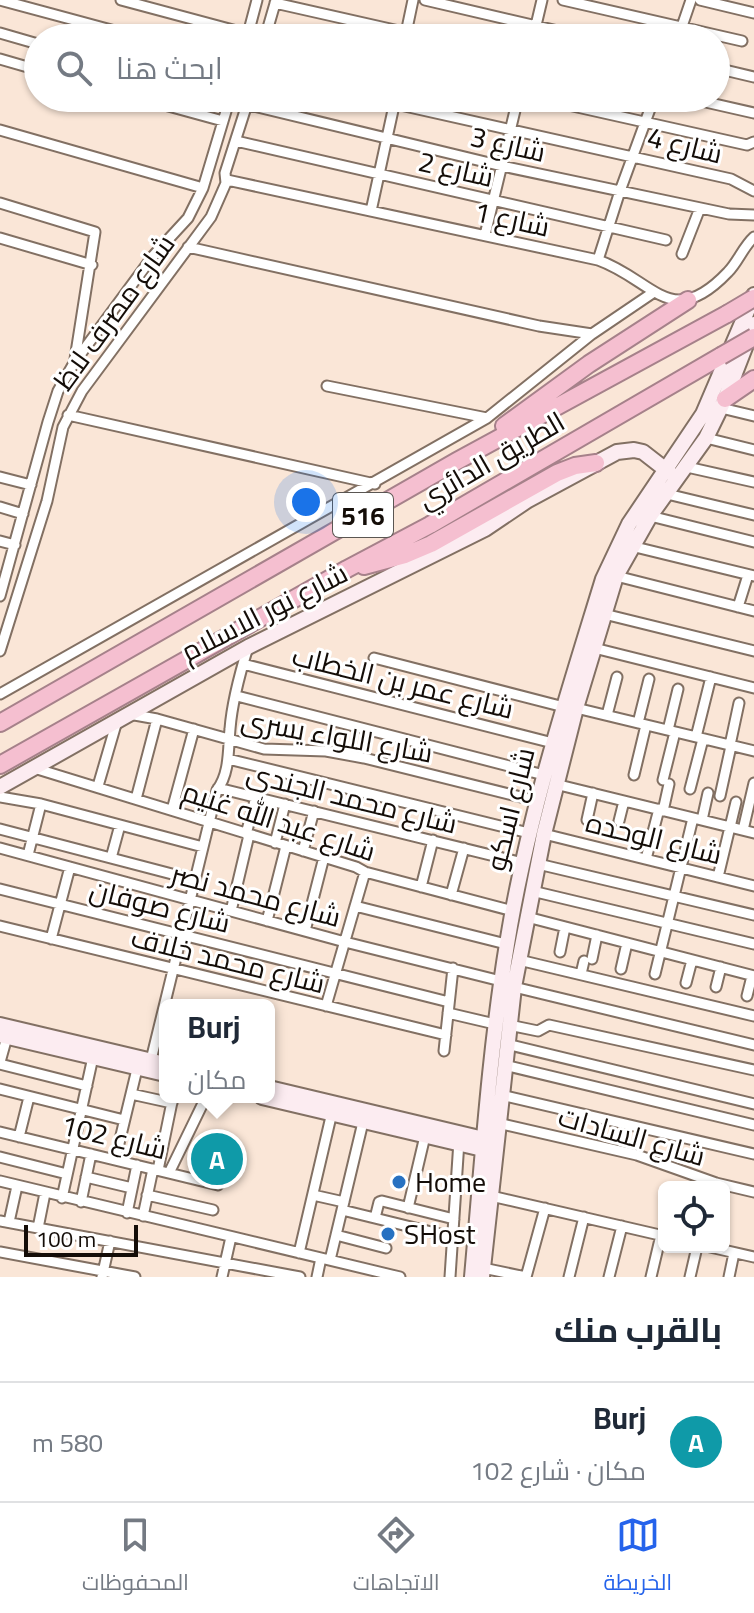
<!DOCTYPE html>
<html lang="ar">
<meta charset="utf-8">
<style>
body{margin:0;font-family:Georgia,Cairo,serif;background:#f2f2f3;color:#1f2937;direction:rtl}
.controls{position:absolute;right:24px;bottom:24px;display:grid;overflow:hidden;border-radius:12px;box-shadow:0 2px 6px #0004}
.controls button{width:72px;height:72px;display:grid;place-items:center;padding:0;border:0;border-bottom:2px solid #e0e1e3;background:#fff;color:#1f2937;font:40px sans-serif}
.scale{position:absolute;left:24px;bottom:20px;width:114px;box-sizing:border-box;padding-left:8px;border:4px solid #140d08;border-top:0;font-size:22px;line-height:28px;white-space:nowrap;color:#140d08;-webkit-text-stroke:6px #fff;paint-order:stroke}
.you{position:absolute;left:306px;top:502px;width:28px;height:28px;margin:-20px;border:6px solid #fff;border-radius:50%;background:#1a73e8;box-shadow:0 0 0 12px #1a73e833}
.badge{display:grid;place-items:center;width:52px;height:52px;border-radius:50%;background:#2563eb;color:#fff;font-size:26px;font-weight:700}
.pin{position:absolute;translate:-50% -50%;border:4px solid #fff;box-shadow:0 2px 8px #0006}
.popup{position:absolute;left:159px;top:999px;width:116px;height:104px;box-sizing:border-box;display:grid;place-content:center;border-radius:12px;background:#fff;filter:drop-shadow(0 2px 6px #0005);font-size:26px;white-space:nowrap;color:#747a83}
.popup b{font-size:30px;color:#1f2937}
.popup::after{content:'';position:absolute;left:50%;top:100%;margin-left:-16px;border:16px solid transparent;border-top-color:#fff}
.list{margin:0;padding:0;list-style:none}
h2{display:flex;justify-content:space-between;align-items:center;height:104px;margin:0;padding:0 32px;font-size:34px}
h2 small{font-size:26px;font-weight:400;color:#747a83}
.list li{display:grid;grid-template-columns:52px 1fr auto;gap:24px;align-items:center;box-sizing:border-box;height:120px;padding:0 32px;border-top:2px solid #e0e1e3}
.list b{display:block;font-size:30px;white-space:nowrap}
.list p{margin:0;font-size:26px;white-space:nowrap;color:#747a83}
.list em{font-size:26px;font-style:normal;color:#747a83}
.icon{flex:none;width:44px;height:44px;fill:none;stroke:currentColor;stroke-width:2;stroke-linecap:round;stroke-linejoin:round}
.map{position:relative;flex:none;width:754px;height:1277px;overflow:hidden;direction:ltr}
.search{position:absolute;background:#fff;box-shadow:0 2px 6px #0004;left:24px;right:24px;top:24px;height:88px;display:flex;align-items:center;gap:20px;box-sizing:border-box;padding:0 28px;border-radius:44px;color:#747a83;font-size:30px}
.sheet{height:224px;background:#fff}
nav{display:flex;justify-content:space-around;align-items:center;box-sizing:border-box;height:112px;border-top:2px solid #e0e1e3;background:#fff;font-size:22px;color:#747a83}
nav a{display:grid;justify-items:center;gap:4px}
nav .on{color:#2563eb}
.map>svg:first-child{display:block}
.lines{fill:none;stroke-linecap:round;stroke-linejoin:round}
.street-casing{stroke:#827063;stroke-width:13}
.secondary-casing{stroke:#827063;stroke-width:18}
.highway-casing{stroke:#a6818a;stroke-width:20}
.street{stroke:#fff;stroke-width:9}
.secondary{stroke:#fcecf1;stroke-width:14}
.highway{stroke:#f5bfd0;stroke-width:16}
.highway-bridge-casing{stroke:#a6818a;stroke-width:20;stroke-linecap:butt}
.highway-bridge{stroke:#f5bfd0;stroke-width:16}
.poi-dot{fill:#2771c1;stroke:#fff;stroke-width:3}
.labels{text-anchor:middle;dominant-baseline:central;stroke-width:6;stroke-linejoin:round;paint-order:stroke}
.shield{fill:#fff;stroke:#5a5652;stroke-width:2}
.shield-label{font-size:26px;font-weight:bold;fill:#140d08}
.street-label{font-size:28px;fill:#140d08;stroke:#fff}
.poi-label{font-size:28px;fill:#140d08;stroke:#fff;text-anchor:start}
</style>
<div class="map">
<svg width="754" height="1277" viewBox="0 0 754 1277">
<rect width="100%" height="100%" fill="#fae6d7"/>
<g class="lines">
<defs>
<path id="street" d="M0,0l141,38
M121,0l127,34
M425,0l163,38
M563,0l179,41
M700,0l54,13
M275,3l155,35
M0,33l38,11
M247,38l10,-38
M265,38l11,-38
M405,38l8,-38
M533,38l9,-38
M678,38l13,-38
M0,59l38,11
M716,68l38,9
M139,98l84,23
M369,98l362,81 23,12
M537,98l210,47 7,-3
M688,98l66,15
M229,100l273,66 227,48 25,1
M0,130l203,58
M236,141l430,99
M227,180l371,80c56,20 73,72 130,12 10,-10 15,-25 26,-35
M0,203l95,29 -20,127
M371,211l24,-110
M485,235l33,-137
M0,238l92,27
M188,247l351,79 53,8
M682,254l18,-46
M598,260l22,-69 34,-93
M327,386l160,32
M721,408l33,8
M68,415l307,69
M706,438l48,12
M687,467l67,15
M0,477l31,8
M667,494l87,21
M0,507l23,7
M650,516l104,26
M0,541l15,4
M631,546l123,30
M616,576l138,35
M0,596l48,-174 10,-31 16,-28 79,-107 35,-38 15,-30 27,-90
M738,607l10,-32
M604,614l150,37
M594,648l160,40
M0,651l47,-150 16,-74 19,-36 129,-174 15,-34 -1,-10 24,-75
M374,658l190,49
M243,664l310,79
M0,694l487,-276 105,-84 62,-42
M237,696l307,79
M576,708l178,43
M129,714l28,5 107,30 62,2 38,7 173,43
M607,715l10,-38
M638,723l11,-44
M668,730l10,-41
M696,737l15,-60
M730,745l9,-42
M228,759l301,74
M34,768l322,99 9,5 148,39
M634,775l12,-50
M663,780l12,-48
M555,784l199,49
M98,786l19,-65
M218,788l305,75
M690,789l13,-50
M720,796l11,-50
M0,797l41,7 162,43
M136,799l21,-80
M172,810l22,-81
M663,811l6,-27
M587,820l6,-27
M702,820l6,-27
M619,821l5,-20
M0,829l195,51
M743,830l11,-47
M246,834l10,-37
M544,834l210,52
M275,843l10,-39
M0,848l345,94 156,39
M303,851l11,-40
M28,855l13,-51
M111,858l9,-33
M646,859l13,-50
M538,864l216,51
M718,877l18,-75
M421,887l12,-47
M0,889l449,113
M532,891l222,53
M451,895l13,-47
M355,906l151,38
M231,911l18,-76
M527,917l227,59
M267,921l19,-75
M0,926l446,109
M305,931l19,-74
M51,939l19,-72
M560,952l5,-25
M592,959l5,-24
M519,960l235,56
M621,969l6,-26
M581,974l3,-13
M655,974l38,-156
M686,983l6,-23
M514,987l240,58
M716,987l5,-20
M747,996l5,-20
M326,1006l39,-134
M448,1013l47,11
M509,1025l29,6 11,-6 205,45
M506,1044l248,60
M444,1051l9,-83
M151,1060l66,-270c13,-17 11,-41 13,-61 2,-27 10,-56 18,-82
M0,1062l7,-25
M0,1064l87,22
M504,1065l250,60
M0,1089l124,31
M131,1094l41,9
M501,1095l253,59
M498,1123l139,32 79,28 38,9
M0,1132l218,53
M19,1137l10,-40
M0,1157l67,17
M115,1160l23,-95
M158,1170l15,-73
M169,1173l37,-76
M86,1177l46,11
M0,1181l400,96
M147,1195l66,15
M313,1195l31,7
M491,1196l173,40
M62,1198l31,-141
M81,1202l10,-48
M408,1208l17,-72
M342,1210l110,27
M127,1213l10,-48
M143,1216l10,-47
M375,1218l4,-16 3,-1 72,18
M0,1221l300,56
M9,1222l8,-36
M38,1228l7,-35
M336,1235l50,13
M710,1247l44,10
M0,1252l135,25
M299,1253l34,-145
M330,1260l34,-142
M483,1268l43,9
M102,1277l8,-36
M222,1277l9,-40
M317,1277l4,-19
M450,1277l9,-136
M526,1277l19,-69
M569,1277l15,-60
M609,1277l13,-51
M651,1277l10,-42
M690,1277l7,-30
M729,1277l5,-24"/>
<path id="secondary" d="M0,787l248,-140 237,-118 43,-29 89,-48 17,-2 9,2 27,21
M0,1025l165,39
M0,1035l165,39
M269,1088l223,53
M262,1097l229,54
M472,1277c10,-111 17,-223 35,-333 20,-125 59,-244 96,-365l26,-55 74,-110 51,-119
M482,1277l32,-290 30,-153 32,-126 40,-132 34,-60 56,-78 19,-39 29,-75"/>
<path id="highway" d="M725,399l29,-20
M504,426l85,-62 99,-64
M364,566l41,-11 26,-11 126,-71 18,-7 21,-3
M0,723l457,-262 270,-147
M0,765l347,-196 83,-44 291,-169"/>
</defs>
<use href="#street" class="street-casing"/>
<use href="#secondary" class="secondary-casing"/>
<use href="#highway" class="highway-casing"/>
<use href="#street" class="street"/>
<use href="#secondary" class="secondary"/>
<use href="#highway" class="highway"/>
<defs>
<path id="highway-bridge" d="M727,314l27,-16
M721,356l33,-19"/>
</defs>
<use href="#highway-bridge" class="highway-bridge-casing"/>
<use href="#highway-bridge" class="highway-bridge"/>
</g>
<g class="poi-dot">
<circle cx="399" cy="1182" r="8"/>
<circle cx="388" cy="1234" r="8"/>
</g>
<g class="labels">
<rect class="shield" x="333" y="493" width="60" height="44" rx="6"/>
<g class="shield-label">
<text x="363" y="515">516</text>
</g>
<g class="street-label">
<text transform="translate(508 144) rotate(13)">شارع 3</text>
<text transform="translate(685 145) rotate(14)">شارع 4</text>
<text transform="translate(456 169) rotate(13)">شارع 2</text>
<text transform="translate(512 219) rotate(12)">شارع 1</text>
<text transform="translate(114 312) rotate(-54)">شارع مصرف لاظ</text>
<text transform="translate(491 460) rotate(-30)">الطريق الدائري</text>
<text transform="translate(264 612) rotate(-27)">شارع نور الاسلام</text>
<text transform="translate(403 682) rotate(14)">شارع عمر بن الخطاب</text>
<text transform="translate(337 736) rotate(10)">شارع اللواء يسرى</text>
<text transform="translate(352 798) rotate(14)">شارع محمد الجندى</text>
<text transform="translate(510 809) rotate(-76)">شارع اسكو</text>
<text transform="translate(279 821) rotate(18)">شارع عبد الله غنيم</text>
<text transform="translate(654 838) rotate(14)">شارع الوحده</text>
<text transform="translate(256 895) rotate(15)">شارع محمد نصر</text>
<text transform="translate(160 906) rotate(14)">شارع صوفان</text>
<text transform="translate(228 960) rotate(14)">شارع محمد خلاف</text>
<text transform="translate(632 1136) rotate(16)">شارع السادات</text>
<text transform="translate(114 1137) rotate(14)">شارع 102</text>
</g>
<g class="poi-label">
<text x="415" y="1182">Home</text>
<text x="404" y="1234">SHost</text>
</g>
</g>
</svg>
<div class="controls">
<button><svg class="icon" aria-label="locate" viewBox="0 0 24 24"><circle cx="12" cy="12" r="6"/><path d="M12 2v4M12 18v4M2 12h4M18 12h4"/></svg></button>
</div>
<div class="scale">100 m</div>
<div class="you"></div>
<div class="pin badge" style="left:217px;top:1159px;background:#0f9aa8">A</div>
<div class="popup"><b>Burj</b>مكان</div>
<div class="search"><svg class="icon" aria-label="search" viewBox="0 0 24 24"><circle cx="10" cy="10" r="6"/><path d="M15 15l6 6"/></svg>ابحث هنا</div>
</div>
<section class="sheet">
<h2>بالقرب منك<small></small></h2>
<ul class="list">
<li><span class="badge" style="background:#0f9aa8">A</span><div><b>Burj</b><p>مكان · شارع 102</p></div><em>580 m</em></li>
</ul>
</section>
<nav>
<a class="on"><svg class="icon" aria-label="map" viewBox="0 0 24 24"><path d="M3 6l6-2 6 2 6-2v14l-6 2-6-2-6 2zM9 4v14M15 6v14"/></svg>الخريطة</a>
<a><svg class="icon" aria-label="directions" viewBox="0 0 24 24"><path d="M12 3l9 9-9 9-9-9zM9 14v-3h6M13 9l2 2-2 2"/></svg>الاتجاهات</a>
<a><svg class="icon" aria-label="saved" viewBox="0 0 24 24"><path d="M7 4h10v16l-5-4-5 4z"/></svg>المحفوظات</a>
</nav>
